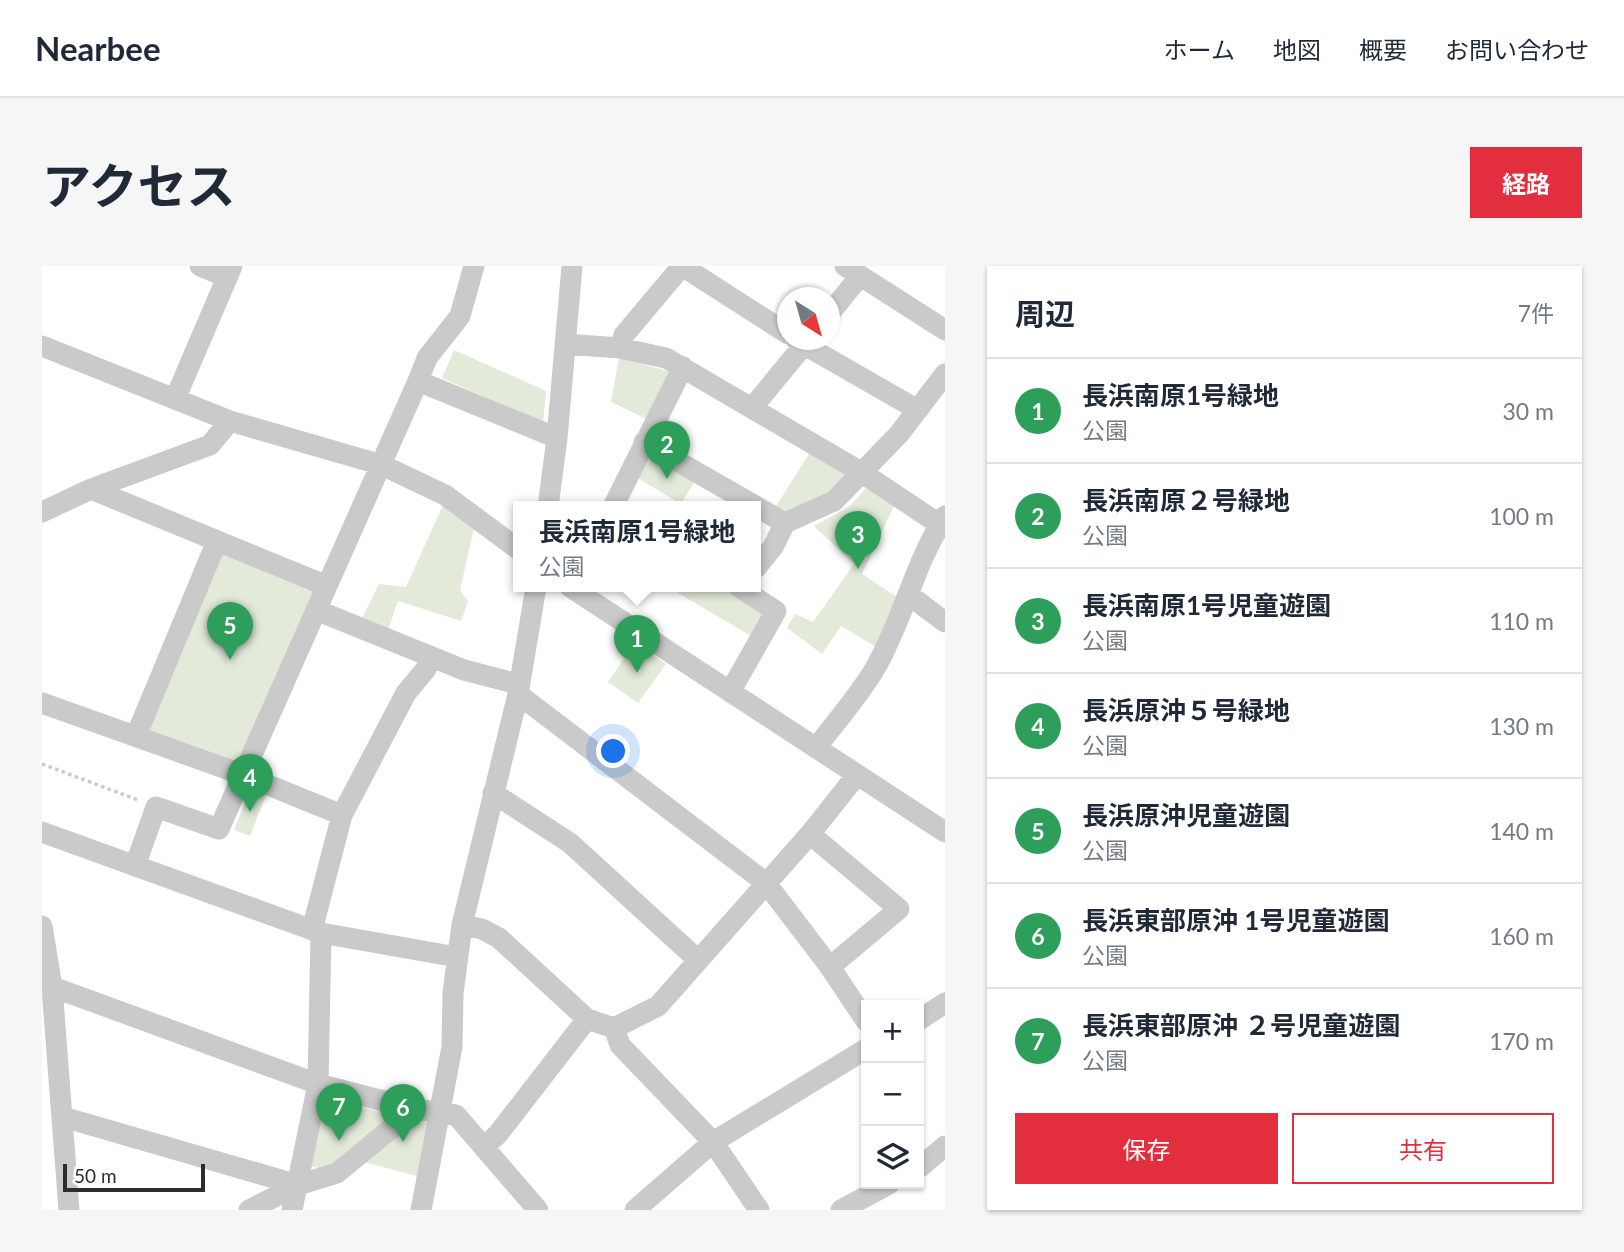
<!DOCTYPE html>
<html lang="ja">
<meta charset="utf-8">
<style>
body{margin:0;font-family:Lato,"Noto Sans JP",sans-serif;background:#f6f6f7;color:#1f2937}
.controls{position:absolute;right:21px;bottom:21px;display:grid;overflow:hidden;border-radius:0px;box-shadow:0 2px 5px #0004}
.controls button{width:63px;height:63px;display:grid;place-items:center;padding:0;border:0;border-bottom:2px solid #e0e1e3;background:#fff;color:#1f2937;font:35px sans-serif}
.compass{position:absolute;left:735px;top:21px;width:63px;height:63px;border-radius:50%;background:#fff;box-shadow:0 2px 5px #0004;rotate:143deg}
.scale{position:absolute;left:21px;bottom:18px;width:142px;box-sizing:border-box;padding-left:7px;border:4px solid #2d2d2d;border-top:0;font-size:19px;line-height:24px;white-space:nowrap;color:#2d2d2d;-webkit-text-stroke:5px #fff;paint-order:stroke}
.you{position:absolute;left:572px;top:486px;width:24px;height:24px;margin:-18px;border:5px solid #fff;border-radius:50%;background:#1a73e8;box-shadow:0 0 0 10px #1a73e833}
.badge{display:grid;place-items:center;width:46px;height:46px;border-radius:50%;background:#e32f3d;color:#fff;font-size:23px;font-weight:700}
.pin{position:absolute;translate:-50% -58px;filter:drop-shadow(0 2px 4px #0008)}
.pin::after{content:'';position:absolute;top:37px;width:24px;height:21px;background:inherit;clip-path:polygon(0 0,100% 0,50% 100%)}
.popup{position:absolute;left:471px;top:235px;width:248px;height:91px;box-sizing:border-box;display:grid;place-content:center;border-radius:0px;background:#fff;filter:drop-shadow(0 2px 5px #0005);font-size:23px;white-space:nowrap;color:#747a83}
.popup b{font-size:26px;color:#1f2937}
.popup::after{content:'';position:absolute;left:50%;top:100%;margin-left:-14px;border:14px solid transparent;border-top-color:#fff}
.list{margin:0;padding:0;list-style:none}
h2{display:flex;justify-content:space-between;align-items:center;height:91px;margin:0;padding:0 28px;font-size:30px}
h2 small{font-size:23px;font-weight:400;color:#747a83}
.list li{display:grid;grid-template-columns:46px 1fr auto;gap:21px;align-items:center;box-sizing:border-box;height:105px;padding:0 28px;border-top:2px solid #e0e1e3}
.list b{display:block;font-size:26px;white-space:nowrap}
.list p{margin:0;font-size:23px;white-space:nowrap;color:#747a83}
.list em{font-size:23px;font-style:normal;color:#747a83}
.actions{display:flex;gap:14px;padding:21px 28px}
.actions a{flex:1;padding:16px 0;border:2px solid #e32f3d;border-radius:0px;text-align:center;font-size:24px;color:#e32f3d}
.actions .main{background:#e32f3d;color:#fff}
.icon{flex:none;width:38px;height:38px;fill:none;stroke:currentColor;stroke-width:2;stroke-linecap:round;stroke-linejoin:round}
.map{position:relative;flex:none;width:903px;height:944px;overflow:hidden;border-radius:0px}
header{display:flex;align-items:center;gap:42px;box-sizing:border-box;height:98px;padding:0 35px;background:#fff;border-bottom:2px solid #e0e1e3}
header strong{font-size:33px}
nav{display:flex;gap:38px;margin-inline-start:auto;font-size:24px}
.intro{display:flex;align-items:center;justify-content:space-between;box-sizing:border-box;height:168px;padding:0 42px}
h1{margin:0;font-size:49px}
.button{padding:18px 32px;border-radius:0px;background:#e32f3d;color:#fff;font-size:24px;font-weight:700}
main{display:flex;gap:42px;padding:0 42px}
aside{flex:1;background:#fff;border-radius:0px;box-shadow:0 2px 5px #0004}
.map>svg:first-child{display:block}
.green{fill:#e3eada}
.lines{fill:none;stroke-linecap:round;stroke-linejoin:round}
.path{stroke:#cacaca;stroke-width:3.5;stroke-dasharray:3.5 3.5;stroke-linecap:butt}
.minor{stroke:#cacaca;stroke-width:21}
</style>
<header>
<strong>Nearbee</strong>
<nav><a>ホーム</a><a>地図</a><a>概要</a><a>お問い合わせ</a></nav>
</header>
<div class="intro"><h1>アクセス</h1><a class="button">経路</a></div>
<main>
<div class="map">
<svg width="903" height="944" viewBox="0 0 903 944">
<rect width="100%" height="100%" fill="#fff"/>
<path class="green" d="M412,84l92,41 -3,32 -101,-45z
M577,91l54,16 -26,46 -36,-17z
M770,183l39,25 -20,23 -45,18 -11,-7z
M611,187l43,26 -15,25 -43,-26z
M825,221l29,15 -34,72 38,25 -22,49 -37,-22 -19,28 -35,-26 8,-14 18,8 41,-58 -40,-38 36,-20z
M401,239l31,23 -14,62 8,12 -7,19 -63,-20 -10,29 -26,-12 17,-34 27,3z
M178,284l98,38 -82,178 -91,-34z
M626,321h56l41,25 -14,24z
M593,376l31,22 -28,39 -30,-21z
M208,523l16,6 -16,41 -16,-6z
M281,831l73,19 -68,54 -19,-4z
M367,853l18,3 -10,54 -58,-15z"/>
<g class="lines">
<path class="path" d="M0,498l96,36"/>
<path class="minor" d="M158,0l27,11
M432,0l-14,50 -33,42 -9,23 139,57
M640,0l106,68
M803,0l100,64
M788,47l30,-37
M754,74l122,70
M523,78l55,4 46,10 195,114 84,56
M0,80l188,75 152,44 63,30 73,54
M578,82l4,-13 58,-69
M133,133l57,-133
M710,142l56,-68
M602,176l141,81 -12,24 -17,21
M49,223l119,-44 20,-24
M506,241l9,-69 15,-172
M571,241l70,-140
M0,246l49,-23 236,97
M743,257l49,-22 65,-67 46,-60
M528,321l375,245
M865,333l10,2 28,21
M274,344l148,60 54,14
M688,426l46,-81 -37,-24
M476,428l248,189 64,84 69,-58 -89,-75
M0,437l199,71 101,41
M94,470l81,-195
M774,482c20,-27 45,-54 61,-83 27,-49 38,-102 68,-149
M451,527l77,50 128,117
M0,566l279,101 136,24
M93,600l21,-59 63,22 199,-448
M420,659l20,4 17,9 88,81 27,9 44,-22 152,-172 46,-58
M0,660l10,61 17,223
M270,664l30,-115 64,-122 20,-24 4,-13
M788,701l36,54
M0,717l276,101 97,25
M877,754l26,-17
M572,762l6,17 93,97 46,68
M21,851l235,68
M442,881l14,-13 89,-115
M877,902l26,-22
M207,944l49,-25 39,-12 78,-64 41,6 82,95
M250,944l26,-126 3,-151
M379,944l31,-163 1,-54 9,-68 56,-231 18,-107
M593,944l78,-68 153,-93
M799,944l48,-26"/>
</g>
</svg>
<div class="controls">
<button>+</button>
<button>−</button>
<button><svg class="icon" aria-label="layers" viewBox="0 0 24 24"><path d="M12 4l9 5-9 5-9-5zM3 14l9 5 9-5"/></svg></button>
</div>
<svg class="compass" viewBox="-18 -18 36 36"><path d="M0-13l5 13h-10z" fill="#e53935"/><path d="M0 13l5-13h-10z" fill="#747a83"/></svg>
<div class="scale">50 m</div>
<div class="you"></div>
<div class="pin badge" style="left:595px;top:407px;background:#2e9e5b">1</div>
<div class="popup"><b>長浜南原1号緑地</b>公園</div>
<div class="pin badge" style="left:625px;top:213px;background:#2e9e5b">2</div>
<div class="pin badge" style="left:816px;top:303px;background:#2e9e5b">3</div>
<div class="pin badge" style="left:208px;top:546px;background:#2e9e5b">4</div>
<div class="pin badge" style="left:188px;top:394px;background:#2e9e5b">5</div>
<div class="pin badge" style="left:361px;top:876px;background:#2e9e5b">6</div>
<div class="pin badge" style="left:297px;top:875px;background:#2e9e5b">7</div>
</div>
<aside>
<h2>周辺<small>7件</small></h2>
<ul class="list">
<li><span class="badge" style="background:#2e9e5b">1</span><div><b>長浜南原1号緑地</b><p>公園</p></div><em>30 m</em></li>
<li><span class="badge" style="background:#2e9e5b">2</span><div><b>長浜南原２号緑地</b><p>公園</p></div><em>100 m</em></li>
<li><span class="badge" style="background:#2e9e5b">3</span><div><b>長浜南原1号児童遊園</b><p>公園</p></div><em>110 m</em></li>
<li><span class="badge" style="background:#2e9e5b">4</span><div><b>長浜原沖５号緑地</b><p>公園</p></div><em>130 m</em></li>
<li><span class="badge" style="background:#2e9e5b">5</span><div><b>長浜原沖児童遊園</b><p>公園</p></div><em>140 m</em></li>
<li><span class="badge" style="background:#2e9e5b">6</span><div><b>長浜東部原沖 1号児童遊園</b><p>公園</p></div><em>160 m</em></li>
<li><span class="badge" style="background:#2e9e5b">7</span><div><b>長浜東部原沖 ２号児童遊園</b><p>公園</p></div><em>170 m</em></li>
</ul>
<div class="actions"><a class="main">保存</a><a>共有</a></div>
</aside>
</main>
